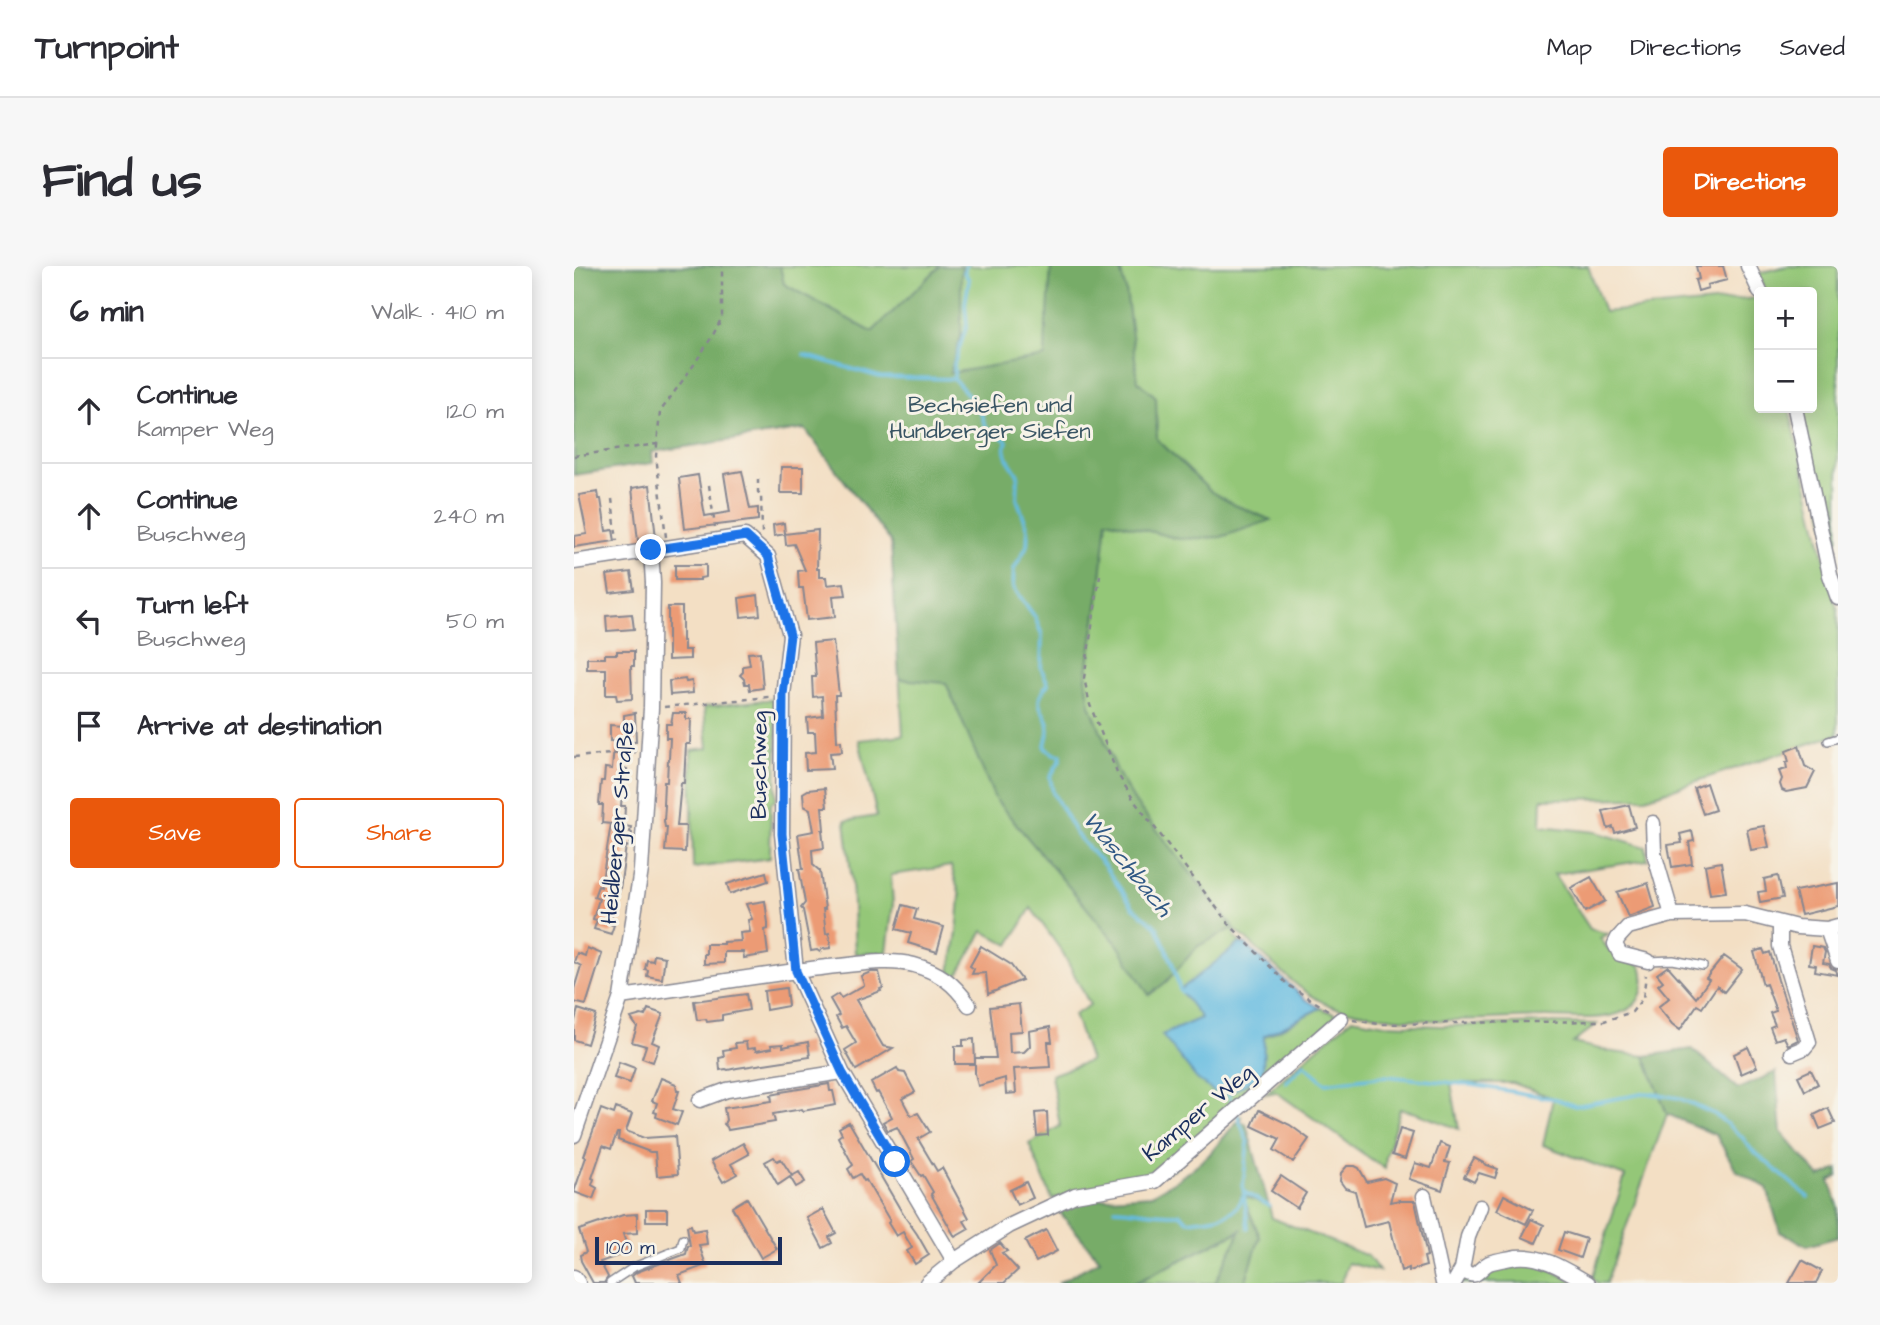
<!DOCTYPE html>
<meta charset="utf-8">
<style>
body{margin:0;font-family:"Architects Daughter",sans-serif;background:#f7f7f7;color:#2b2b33}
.controls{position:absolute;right:21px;top:21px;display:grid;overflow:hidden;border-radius:7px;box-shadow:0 4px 18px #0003}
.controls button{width:63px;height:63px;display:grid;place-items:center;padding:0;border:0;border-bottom:2px solid #e1e1e2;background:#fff;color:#2b2b33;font:35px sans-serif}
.scale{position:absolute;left:21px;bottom:18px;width:187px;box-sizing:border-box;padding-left:7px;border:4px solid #1b2f5e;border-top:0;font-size:19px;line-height:24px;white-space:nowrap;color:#1b2f5e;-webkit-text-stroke:5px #f7f3e8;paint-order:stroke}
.stop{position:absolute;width:21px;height:21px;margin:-16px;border:5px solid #1a73e8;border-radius:50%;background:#fff}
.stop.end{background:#1a73e8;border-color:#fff;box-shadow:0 2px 7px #0008}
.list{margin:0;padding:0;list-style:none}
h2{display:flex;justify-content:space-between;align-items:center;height:91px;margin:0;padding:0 28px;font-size:30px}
h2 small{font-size:23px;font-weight:400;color:#7c7c81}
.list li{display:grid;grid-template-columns:46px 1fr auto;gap:21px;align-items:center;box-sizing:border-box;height:105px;padding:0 28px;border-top:2px solid #e1e1e2}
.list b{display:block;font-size:26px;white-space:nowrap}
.list p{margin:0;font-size:23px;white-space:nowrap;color:#7c7c81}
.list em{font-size:23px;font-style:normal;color:#7c7c81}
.actions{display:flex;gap:14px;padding:21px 28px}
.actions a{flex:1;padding:16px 0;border:2px solid #ea580c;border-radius:7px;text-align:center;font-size:24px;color:#ea580c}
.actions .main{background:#ea580c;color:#fff}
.icon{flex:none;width:38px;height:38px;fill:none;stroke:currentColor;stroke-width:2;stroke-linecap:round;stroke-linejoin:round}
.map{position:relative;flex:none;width:1264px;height:1017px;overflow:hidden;border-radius:7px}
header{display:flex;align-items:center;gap:42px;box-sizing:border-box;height:98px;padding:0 35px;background:#fff;border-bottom:2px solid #e1e1e2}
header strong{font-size:33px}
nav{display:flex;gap:38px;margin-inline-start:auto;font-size:24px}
.intro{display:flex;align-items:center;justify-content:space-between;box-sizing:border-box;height:168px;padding:0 42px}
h1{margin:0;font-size:49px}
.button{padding:18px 32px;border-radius:7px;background:#ea580c;color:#fff;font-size:24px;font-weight:700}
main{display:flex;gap:42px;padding:0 42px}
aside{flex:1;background:#fff;border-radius:7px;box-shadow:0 4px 18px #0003}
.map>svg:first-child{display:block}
.green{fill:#94c778;stroke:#587b6b;stroke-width:2}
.forest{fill:#77ac68;stroke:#496e63;stroke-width:2}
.water{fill:#64bbe1;stroke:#4075a0;stroke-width:2}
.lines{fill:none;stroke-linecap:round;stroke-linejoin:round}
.stream{stroke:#64bbe1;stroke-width:3.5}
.building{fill:#ec9b75}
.lane-casing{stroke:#878791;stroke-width:10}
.street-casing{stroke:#878791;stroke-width:17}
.path{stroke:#878791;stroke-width:2.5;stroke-dasharray:5 5;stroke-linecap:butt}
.lane{stroke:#fff;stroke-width:7}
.street{stroke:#fff;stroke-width:14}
.route{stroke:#1a73e8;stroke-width:9}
.labels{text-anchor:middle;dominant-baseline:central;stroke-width:6;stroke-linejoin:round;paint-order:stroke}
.park-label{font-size:23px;fill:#395564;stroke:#f7f3e8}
.street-label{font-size:23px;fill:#1b2f5e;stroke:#f7f3e8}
.water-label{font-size:24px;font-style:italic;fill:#315985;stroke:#f7f3e8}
</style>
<header>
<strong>Turnpoint</strong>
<nav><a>Map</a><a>Directions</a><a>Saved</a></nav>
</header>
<div class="intro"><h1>Find us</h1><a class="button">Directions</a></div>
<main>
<aside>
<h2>6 min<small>Walk · 410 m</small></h2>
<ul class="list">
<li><svg class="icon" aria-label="ahead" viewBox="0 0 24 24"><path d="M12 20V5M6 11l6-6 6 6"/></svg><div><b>Continue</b><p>Kamper Weg</p></div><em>120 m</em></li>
<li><svg class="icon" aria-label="ahead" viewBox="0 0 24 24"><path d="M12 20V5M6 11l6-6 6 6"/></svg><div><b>Continue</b><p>Buschweg</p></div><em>240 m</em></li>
<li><svg class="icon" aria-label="left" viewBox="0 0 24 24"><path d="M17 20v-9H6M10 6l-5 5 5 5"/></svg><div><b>Turn left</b><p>Buschweg</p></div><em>50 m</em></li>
<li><svg class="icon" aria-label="arrive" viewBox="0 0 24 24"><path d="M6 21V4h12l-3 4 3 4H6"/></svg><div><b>Arrive at destination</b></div></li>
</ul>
<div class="actions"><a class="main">Save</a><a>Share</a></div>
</aside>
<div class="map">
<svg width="1264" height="1017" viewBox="0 0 1264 1017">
<rect width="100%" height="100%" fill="#f7f3e8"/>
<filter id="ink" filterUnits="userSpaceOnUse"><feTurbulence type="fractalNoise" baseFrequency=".0143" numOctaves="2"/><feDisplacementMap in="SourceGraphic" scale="14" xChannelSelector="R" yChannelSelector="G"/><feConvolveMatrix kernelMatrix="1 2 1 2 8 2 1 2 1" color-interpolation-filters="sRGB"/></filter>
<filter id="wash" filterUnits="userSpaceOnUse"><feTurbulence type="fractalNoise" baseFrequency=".00686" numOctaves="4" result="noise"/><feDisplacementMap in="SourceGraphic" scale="28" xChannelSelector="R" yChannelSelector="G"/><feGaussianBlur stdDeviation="1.57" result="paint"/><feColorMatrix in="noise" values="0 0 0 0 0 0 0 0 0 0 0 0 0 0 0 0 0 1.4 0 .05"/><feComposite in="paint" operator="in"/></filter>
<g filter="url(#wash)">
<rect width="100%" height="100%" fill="#f3dfc4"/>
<path class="green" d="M39,0h975l16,46 154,-14 1,4v106h30l46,194 3,8v124l-192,64 -104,1 -1,27 55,6 50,15 2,13 -94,14 36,55 18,5 -8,4 10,13 31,15c6,17 1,38 -16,45 -24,11 -53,6 -79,6 -60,1 -122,9 -181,-4 -10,-2 -21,-2 -31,-6 -37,-13 -69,-54 -100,-78l1,8 8,8 21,92 56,-29 14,5 3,2 -163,154 -122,30 -23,-55 31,-18 -9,-51 39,-14 -16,-46 16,-10 -27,-52 -32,-45 -22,37 -26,-14 -26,45 -7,-4 7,-39 3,-37 -9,-30 -60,9 2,29 -6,48 -32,2 -3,-72 -7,-61 32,-5 -18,-76 44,-5 -12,-193 -86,-113 -111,16z
M1213,0h51v273l-8,7 -30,-138h12v-116h-46l-7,-19z
M200,433l3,34 -1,67 -5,3 -1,55 -77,10 -2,-118 17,-2 -4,-41z
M778,752l33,6 56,2 106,-3 50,1 -24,19 40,9 32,4 22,58 -61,169h-8l-6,-4 33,-103 -82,-31 10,-47 -40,-15h-62l8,46 -43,-16 -16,-4 -14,47 -1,13 -109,-77 -11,2z
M668,928l27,12 3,12 96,38 11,15 -31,-8 -7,20h-96l15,-46z
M668,964l-27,53h-80z
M944,996h17l42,21h-116c11,-16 39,-17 57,-21z"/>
<path class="forest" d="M0,0h206l4,18 88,48 68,-66h22l-1,9v61l-11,37 95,-16 1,-36 2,-7 3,-48h68l7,24 12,91 18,16 1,42 53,52 25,14 36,15 -50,17 -42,2 -72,-19 -7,67 -14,92 4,26 28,68 17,29 99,126 -36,18 -32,36 -17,13 -31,-50 -123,-146 -49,-116 -47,-4 -8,-137 -86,-113 -153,23 1,11 -79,12z
M1118,783l46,40 38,-17 5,60 39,45 18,-8v8l-8,4 8,25v31l-31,9 -27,-14 -13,-44 -31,-18 -20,-35 -49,-21 -22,-58z
M667,851v4l5,3 23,82 -27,-11 18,42 -15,46h-30l26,-53 -106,53h-77l42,-23 -43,-51 24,-9 70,-5 29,-17 28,-22z"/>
<path class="water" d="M666,677l6,2 59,54 15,9 -56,28 -1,38 -33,19 -13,1 -20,-15 -35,-44 39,-17 -21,-28z"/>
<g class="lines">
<path class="stream" d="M392,0l-2,6 5,8 -4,24 2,21 -13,39v15c9,11 21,21 27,35 2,3 2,7 4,11 5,8 15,10 22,16l-2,6 2,11 11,17 -1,24 11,30 -1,17 -13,23 -1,18 22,30 7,18 -1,33 7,16c-21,24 2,26 0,47 0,6 -3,10 -3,17l9,6 7,1 -1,5 -10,17 3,16 23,41 27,30 30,43 24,20 15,35 8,28 2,2
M230,89l76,22 74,2
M712,816l18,-18 21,19 60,-7 88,9 83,14 19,7 72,-13 32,5 37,17 26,22 9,12 57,48
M653,825l7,16
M663,848l11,29 -5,42 5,43
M670,926l25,14
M541,943c22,1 43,6 65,5l8,7c21,-3 48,-1 55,-25"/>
</g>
<g id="blocks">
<path class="building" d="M1122,0h27l4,14 -20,5 1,3 -10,3 -3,-11 4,-1z
M207,201h22v26h-23z
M168,205l8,38 8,-1v12l-73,9 -6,-51 19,-3 7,41 25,-4 -6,-38z
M76,219l6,53 -18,3 -6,-53z
M24,226l1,7h2l5,32 7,-1 2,11 -41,6v-11l13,-2 -8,-39z
M210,257l1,11 33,-4 -1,39h2v8h7l1,8 17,-2 2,12 -13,1 2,21 -28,3 -4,-32h-4l-1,-17 7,-1 -11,-26 -8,1 -1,-11 -11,2 -1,-11z
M101,299h31v12l-6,1v2h-25z
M57,306l3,18 -24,3 -3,-18z
M184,329l2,20 -19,2 -2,-19z
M94,341h14v34h2v9h6v9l-22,1z
M58,348l2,15 -27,2 -1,-15z
M259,375l6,54h-4l2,47 4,-1 1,11 -12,1 2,16 -26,1 -1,-17 11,-1 -1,-20h-7l-1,-14 16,-2 -1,-20 -9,1 -1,-20h4l-3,-34z
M43,385h17v15h-3l1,33 -15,1 -1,-5h-10v-26h-19v-11h18v-4h12z
M186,386l3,36 -13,2 -1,-6h-4l-1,-5 -4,-4 3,-3v-6l7,-1 -2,-12z
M111,413l1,3 6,-1 1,12 -23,2 -1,-14z
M61,447l1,29 -26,-1v-16l14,1v-11z
M99,447h13v6h5l-1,25h-4l-2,39h-3l-4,43h9l-1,26 -20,-1 2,-24h-2l-1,-6 1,-16h-2l1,-23h3l1,-23h1l1,-21h-4v-14h5z
M40,479l8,1v23h5l-1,14 -3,-1 -2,24h4l-1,20 7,1 -1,5 2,1 -2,14 -4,-1 -6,43 -11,35 5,1 -3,9 -17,-5 3,-9 -4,-1 6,-20 -5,-2 4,-11 3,1 10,-63 -9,-1 1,-18h-4l2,-24h3l1,-13 7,1z
M1225,480l6,20 10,6 -8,16 -21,4 -4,-2 -2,-6 2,-5 -3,-8 8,-2 -1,-6 3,-1 -3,-11z
M1132,517l9,27 -12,4 -9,-26z
M251,522l2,19h-5l2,23h-2l2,18 -12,2 1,15 7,6 5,38h-2l3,25 3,-1 2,15 -9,1 -2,3 -3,-2 -6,1 -8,-41 -2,-2 4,-5 -6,-34h4l-5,-35 16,-3 -4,-22 -6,-3 -1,-13 5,-3z
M1055,539l6,22 -20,6 -2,-6 -5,2 -5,-18z
M1190,560l5,21 -18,3 -4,-21z
M1118,565l2,10 -5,1 3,22 -20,3 -4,-22 14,-2 -2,-9z
M1147,596l5,30 -16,2 -5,-29z
M192,606l2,9 -38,13 -3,-10z
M1204,610l5,22 -23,4 -2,-10 8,-1 -2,-12z
M1017,611l14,24 -20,11 -14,-24z
M1074,617l7,24 -27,10 -11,-25z
M1264,617v23l-37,9 -6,-24z
M191,635l3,22v6l-3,1 3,24 -24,4 -1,-6h-19v11l-20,1v-10h2v-10h17v-2l18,-1 -1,-8 10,-1 -2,-12 4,-1 -6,-15z
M329,639l14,4 -3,10 30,8 -7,25 -29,-9 3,-10 -15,-4z
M407,680l29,18 12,16 -34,14 -2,-21 -14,1 2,-5 -4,-3z
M1238,680l11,2 2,4 -2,11 6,1 2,4 5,2 2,5 -23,-4 1,-6 -7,-1z
M13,682l15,6 -16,51 -12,-3v-13l7,-23 -7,-4 3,-9 8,3z
M1189,683l2,5 5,-2 8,28 20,60 -10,5 -4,-8 -9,3 -5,-13 5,-2 -5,-12 6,-2 -10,-27 -3,1 -9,-33z
M80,689l11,2 -3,22 -15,-3 1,-6 -3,-1 2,-9 6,1z
M1150,690l18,13 -18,23 -7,-6 -15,22 -5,-3 -17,25 -8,-6 -14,-17 11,-9 -11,-13 5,-4 -6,-7 11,-8 28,32 13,-18 -3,-2z
M297,706h8l4,16 -3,1 1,2 -25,9 27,46 10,2 -37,22 -11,-20 11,-7 -10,-17 -4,2 -6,-11 3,-2 -9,-16 8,-5 3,4 23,-13 -3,-9z
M212,722l2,18 -22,4 -2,-19z
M172,728l3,16 -27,5v5l-15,2 -1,-3 -9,1 -3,-19z
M445,738l3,27 -13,1 1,21 14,-1 6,-6 -1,-15 21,-4 2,15h-4l2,25 -36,2 2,24 -10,1 -1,-16 -27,8 -3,-13v-15h21l-6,-51z
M4,743l18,6 -9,29 -13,-4v-16z
M74,743l15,5 -11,28 7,3 -6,17 -11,-4 4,-12 -14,-4 5,-15 -6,-9 10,-3 4,1z
M400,773l1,25h-20v-18h8v-6z
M172,776l1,7 8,-1 1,3 16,-3 -1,-3 12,-1v3l25,-5 2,15 -73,11 -9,2 -2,-1 -6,1 -1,-12 5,-1 -1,-7 13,-2 -1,-5z
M1174,781l9,20 -16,7 -7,-20z
M45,796l16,6 -5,15 -16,-5z
M323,802l2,4 6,1 10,19 -13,7 9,17 7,-3 12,19 -12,7 19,32 5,-3 27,50 -5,3 5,8 -14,8 -24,-43 2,-2 -10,-17 -2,1 -10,-15 3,-2 -17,-32 -9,4 -5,-9 9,-5 -14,-25 -2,1 -5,-10z
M1237,804l7,14 -13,7 -7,-15z
M87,812l15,6 1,7h2l-6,18 9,3 -5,13 -21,-8 1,-4 -3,-1 3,-9 -5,-2z
M255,818l1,7h3l3,14 -33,6 -1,-2 -29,5 2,8 -47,8 -1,-3 -3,-3 2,-4 -2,-12 48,-7 -1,-6 10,-2v-1z
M42,842l16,6 -6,17 18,7 31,-2 3,38 -21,2 -2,-24h-5l-32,-12 1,-7h-2l-6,16 -8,-3 -11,32 2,1 -2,6 5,3 -4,11 -19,-7 12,-35 -2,-1 17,-47 13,5z
M1254,842l7,15 -15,6 -6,-14z
M685,844l31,15 19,14 -16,23 -19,-12 6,-11 -28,-13z
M473,846l1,23 -11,1 -2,-23z
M275,856l54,92 14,20 12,21 -14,9 -8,-13 5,-3 -9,-16 -7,4 -8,-13 2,-2 -24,-41 -2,1 -4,-7 -7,4 -5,-9 5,-4 -15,-28 4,-3 -3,-6z
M826,863l13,4 -8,26 -13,-4z
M169,877l6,11 -18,10 6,10 -14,8 -12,-21z
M866,877l10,4 -5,15 5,1 -8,27 -33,-11 6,-16 16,5z
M200,891l3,4 4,-2 11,17 7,-4 6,10 -9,5 -6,-10 -12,8 -13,-23z
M900,892l13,7 11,4 -3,9 -16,-5 -5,9 -10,-5z
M773,900h8l4,2 8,14 17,-4 11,5 -5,19 10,-2v1h15l12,55 -3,1 2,9 -17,5v-3l-8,3 -12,-50 -25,6 -9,-36 -10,-3 -5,-7 1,-8z
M707,910l25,17 -9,15 -26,-17z
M452,916l7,16 -16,7 -7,-15z
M930,929l29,15 -7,14 -29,-14z
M173,932l30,51 -16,9 -29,-51z
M72,943h21v12h-21z
M249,943l13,24 -7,4 3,6 -9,5 -16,-30z
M63,948v19l-14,1 6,18 -29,10 8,15 -4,6h-11l-12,-22 -1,-6 6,-3 -7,-22 44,-15z
M957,953l13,6 -8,18 -14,-6z
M117,959l2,6 12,-2 2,15 -8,1 7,20 -27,10 3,8h-47l-3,-7 5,-4 49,-18 2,-8h2l-3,-20z
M472,964l11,21 -21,11 -11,-21z
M990,966l22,7 -6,19 -22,-8z
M426,977l7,8 -5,2 16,17 -14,13h-26l18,-18 -6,-15z
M1228,994l20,11 -6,12h-27z"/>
</g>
</g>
<g filter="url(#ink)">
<use href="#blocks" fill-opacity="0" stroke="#878791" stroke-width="2"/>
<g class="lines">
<defs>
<path id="lane" d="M1254,475l10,-3
M1074,695l25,-1 30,6
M36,1017l24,-16 47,-19 2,-9"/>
<path id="street" d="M1174,0l12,26
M1221,142l35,167 8,23
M0,296l171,-26 23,20 22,79 -7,60 -1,139 14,137 46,101 112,189
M1079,557l1,30 18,62
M1206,658v22l29,96 -5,6 -12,5
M1253,663l11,32
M1074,695l-28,-7 -5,-10 3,-6 10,-11 44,-12 73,-1 52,13 30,2 11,-3
M47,731c69,-10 138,-22 207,-30 27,-2 59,-9 86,-2 25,7 40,18 55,40
M126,834l27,-10 115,-18
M0,869l47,-138 20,-127 10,-162 2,-125 -2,-33
M850,930l19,87
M888,1003c15,13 15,0 27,-6 8,-3 19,-4 27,-6 26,-3 51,14 72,26
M0,1011l4,6
M353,1017l27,-22 55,-35 66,-31 80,-14 186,-162
M880,1017l8,-14 6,-32 12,-30"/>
</defs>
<use href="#lane" class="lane-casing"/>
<use href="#street" class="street-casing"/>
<path class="path" d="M0,190l83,-12
M184,213v13l3,3 1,38
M135,219l6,42
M38,233l5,42
M92,271l-10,-81 4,-44 33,-46 20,-31 9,-18v-51
M526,309l-16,103 6,27 27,68 18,29 94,122 59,61 43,27
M90,441l105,-10
M0,491l62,-5
M779,754l27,4 224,-3 28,-9 11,-14 3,-23"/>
<use href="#lane" class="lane"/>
<use href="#street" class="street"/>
</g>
</g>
<g class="lines" filter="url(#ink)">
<path class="route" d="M77,284l95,-14 22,20 22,79 -7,60 -1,139 14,137 46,101 53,90"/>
</g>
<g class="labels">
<g class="park-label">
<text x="416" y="139">Bechsiefen und<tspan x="416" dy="26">Hundberger Siefen</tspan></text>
</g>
<g class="street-label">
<text transform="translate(185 499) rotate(-90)">Buschweg</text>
<text transform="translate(44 557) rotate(-85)">Heidberger Straße</text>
<text transform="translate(624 847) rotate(-40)">Kamper Weg</text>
</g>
<g class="water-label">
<text transform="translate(553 598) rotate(51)">Waschbach</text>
</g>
</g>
</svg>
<div class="controls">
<button>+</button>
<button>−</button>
</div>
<div class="scale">100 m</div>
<div class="stop" style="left:321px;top:896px"></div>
<div class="stop end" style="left:77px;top:284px"></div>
</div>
</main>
